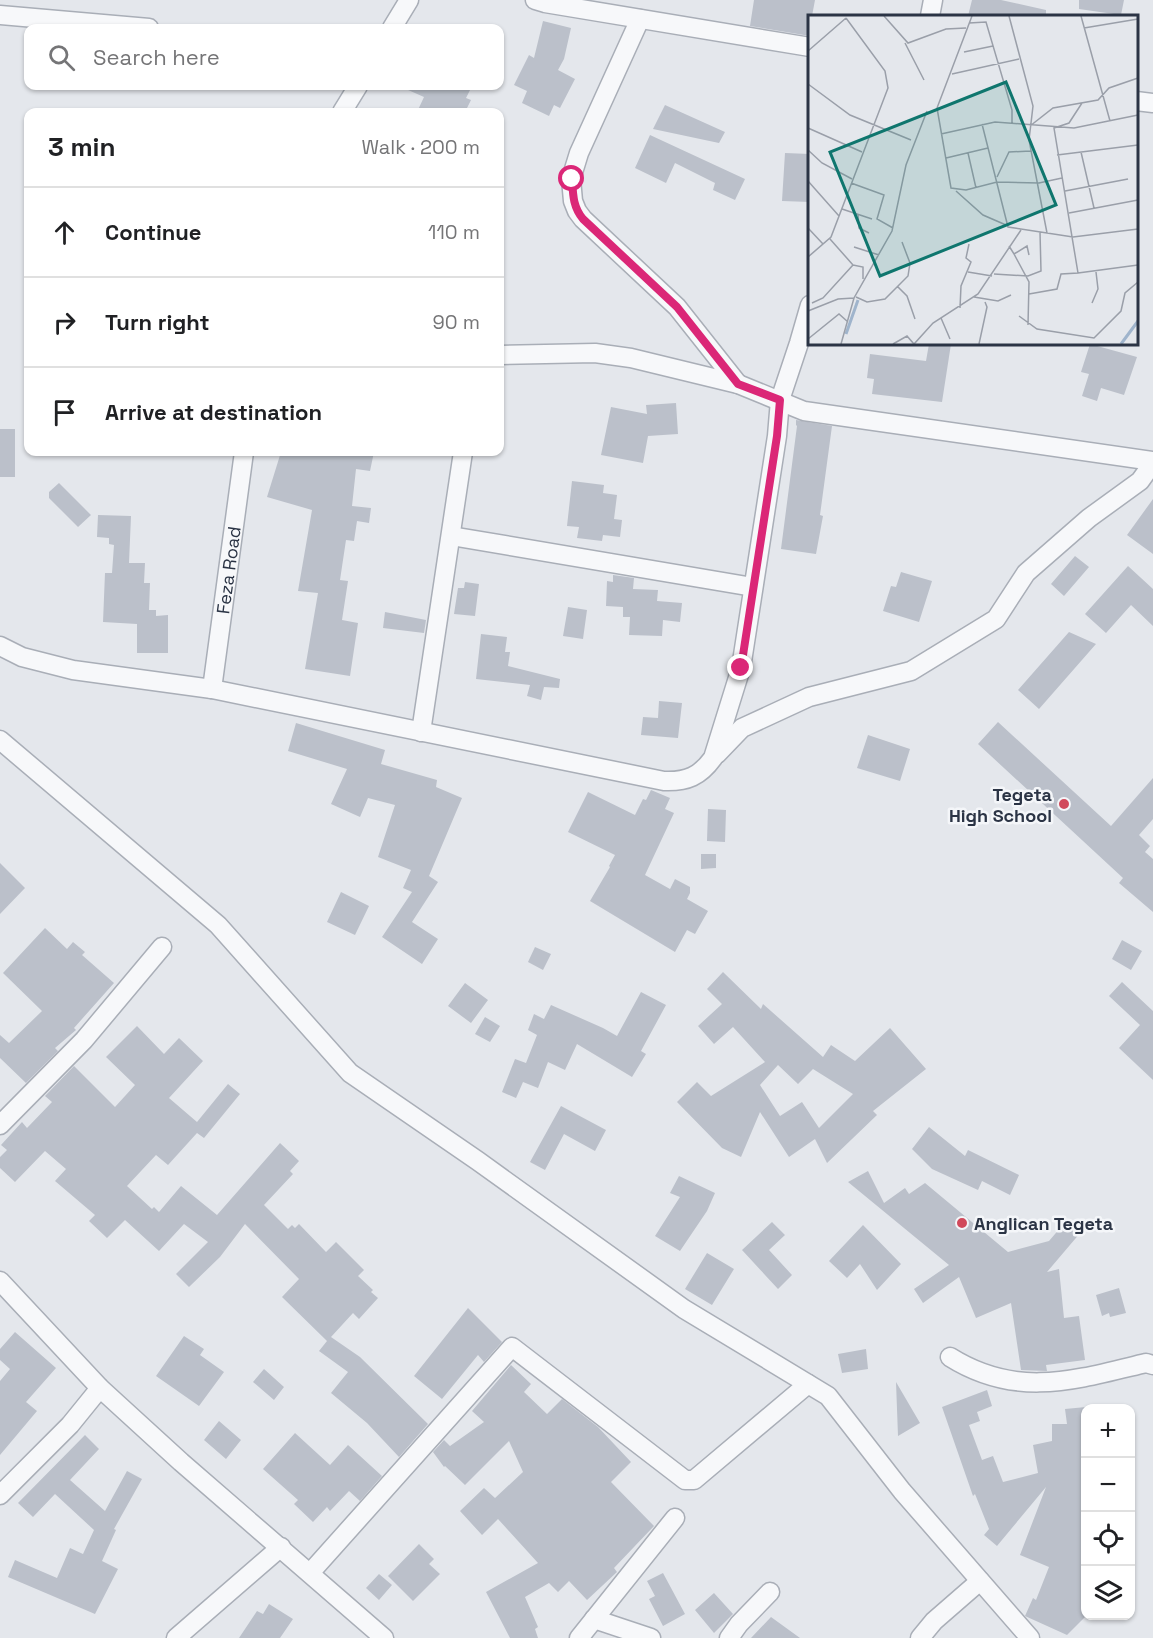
<!DOCTYPE html>
<meta charset="utf-8">
<style>
body{margin:0;font-family:"Space Grotesk",sans-serif;background:#f6f6f6;color:#202124}
.controls{position:absolute;right:18px;bottom:18px;display:grid;overflow:hidden;border-radius:12px;box-shadow:0 2px 4px #0004}
.controls button{width:54px;height:54px;display:grid;place-items:center;padding:0;border:0;border-bottom:2px solid #e0e0e0;background:#fff;color:#202124;font:30px sans-serif}
.stop{position:absolute;width:18px;height:18px;margin:-14px;border:4px solid #db2777;border-radius:50%;background:#fff}
.stop.end{background:#db2777;border-color:#fff;box-shadow:0 2px 6px #0008}
.list{margin:0;padding:0;list-style:none}
h2{display:flex;justify-content:space-between;align-items:center;height:78px;margin:0;padding:0 24px;font-size:26px}
h2 small{font-size:20px;font-weight:400;color:#757577}
.list li{display:grid;grid-template-columns:39px 1fr auto;gap:18px;align-items:center;box-sizing:border-box;height:90px;padding:0 24px;border-top:2px solid #e0e0e0}
.list b{display:block;font-size:22px;white-space:nowrap}
.list em{font-size:20px;font-style:normal;color:#757577}
.icon{flex:none;width:33px;height:33px;fill:none;stroke:currentColor;stroke-width:2;stroke-linecap:round;stroke-linejoin:round}
.map{position:relative;flex:none;width:1153px;height:1638px;overflow:hidden}
.search{position:absolute;background:#fff;box-shadow:0 2px 4px #0004;left:24px;top:24px;width:480px;height:66px;display:flex;align-items:center;gap:15px;box-sizing:border-box;padding:0 21px;border-radius:12px;color:#757577;font-size:22px}
.panel{position:absolute;background:#fff;box-shadow:0 2px 4px #0004;left:24px;top:108px;width:480px;height:348px;border-radius:12px}
.map>svg:first-child{display:block}
.building{fill:#bbc0ca;fill-rule:evenodd}
.lines{fill:none;stroke-linecap:round;stroke-linejoin:round}
.minor-casing{stroke:#a9aeb7;stroke-width:21}
.minor{stroke:#f7f8fa;stroke-width:18}
.route{stroke:#db2777;stroke-width:8}
.poi-dot{fill:#d1495b;stroke:#f4f6f9;stroke-width:2}
.labels{text-anchor:middle;dominant-baseline:central;stroke-width:5;stroke-linejoin:round;paint-order:stroke}
.street-label{font-size:18px;fill:#2b3445;stroke:#f4f6f9}
.poi-label{font-size:18px;font-weight:bold;fill:#2b3445;stroke:#f4f6f9;text-anchor:end}
.inset-river{fill:none;stroke:#9fb4cc;stroke-width:3}
.inset-road{fill:none;stroke:#9a9fa9;stroke-width:1.5}
.view{fill:#0f766e;fill-opacity:0.15;stroke:#0f766e;stroke-width:3}
.inset-edge{fill:none;stroke:#2b3445;stroke-width:3}
</style>
<div class="map">
<svg width="1153" height="1638" viewBox="0 0 1153 1638">
<rect width="100%" height="100%" fill="#e4e7ec"/>
<path class="building" d="M754,0h61l-3,16h-2v20l-60,-10z
M972,0h29l45,10v6h-78z
M1079,0h45l-3,15 -42,-6z
M543,21l28,7 -7,31 -6,11 17,9 -15,29 -6,-3 -5,11 -27,-13 5,-12 -13,-6 15,-30 5,3z
M399,86h73l-6,12 5,2 -6,12h-48l7,-15z
M665,105l60,27 -6,11 -66,-14z
M650,135l95,44 -10,21 -22,-10 2,-7 -40,-20 -9,20 -31,-15z
M785,153l25,1v48l-28,-1z
M929,344h22l-9,58 -70,-8 2,-15 -7,-1 3,-24 56,7z
M1090,344l47,13 -13,38 -23,-7 -4,13 -15,-5 7,-22 -8,-2z
M676,403l2,31 -30,2 -5,27 -42,-8 10,-48 36,7 -1,-9z
M796,420l36,6 -12,89 3,1 -7,38 -35,-5 16,-123 -1,-1z
M0,429h15v48h-15z
M281,452h93l-4,19 -14,-2 -4,37 19,2 -2,15 -12,-2 -3,20 -8,-1 -6,40 8,1 -6,39 16,3 -8,53 -45,-7 13,-76 -20,-2 14,-81 -45,-13z
M572,481l32,4 -1,8 14,2 -3,24 8,1 -2,17 -17,-2 -1,6 -25,-3 2,-11 -12,-1z
M59,483l32,32 -13,12 -29,-29v-6z
M1153,499v55l-26,-19z
M98,515l33,1 -2,47h16l-1,20h6l-1,27h7v6l12,-1v38h-31v-29l-34,-2 2,-49h7l2,-28 -5,-1v-6l-12,-1z
M1075,556l14,11 -25,29 -13,-12z
M1128,566l25,23v37l-22,-21 -25,28 -21,-19z
M901,572l31,9 -13,41 -36,-11 8,-25 5,1z
M613,575l21,3 -1,11 25,1 -1,11 25,2 -2,19 -17,-2 -1,16 -33,-1 1,-18h-7v-10l-17,-1 1,-25 6,1z
M465,582l14,2 -4,32 -21,-2 4,-26h6z
M568,607l19,3 -4,29 -20,-3z
M385,612l41,8 -2,13 -41,-5z
M1069,632l27,12 -57,65 -21,-19z
M481,634l26,3 -2,15h5l-2,14 52,13 -1,9 -15,-1 -3,13 -14,-4 3,-11 -54,-6z
M659,701l23,2 -4,35 -37,-3 2,-18 15,1z
M998,722l113,104 42,-48v41l-14,16 11,11 -5,6 8,7v53l-34,-29 4,-5 -145,-134z
M296,723l89,27 -4,14 56,16 -1,7 26,11 -33,78 9,6 -26,40 26,17 -16,25 -40,-27 30,-45 -9,-4 8,-18 -33,-13 17,-52 -27,-7 -8,19 -29,-13 16,-35 -59,-18z
M868,735l42,14 -10,32 -43,-13z
M651,790l19,8 -5,11 9,4 -29,62 25,14 5,-10 15,8v6l-3,6 21,12 -13,23 -8,-4 -12,22 -85,-51 20,-34 -1,-1 6,-11 -47,-23 20,-40 47,23 8,-16 3,1z
M708,809l18,1 -1,32 -18,-1z
M701,854h15v14l-15,1z
M0,863l25,25 -25,26z
M341,892l28,14 -14,29 -28,-13z
M45,928l22,21 6,-7 12,10 -3,3 32,28 -40,45 2,2 -21,18 3,3 -32,32 -26,-25v-23l9,8 33,-32 -39,-38z
M1122,940l20,11 -11,19 -19,-11z
M535,947l16,7 -8,16 -15,-8z
M723,972l38,37 2,-5 60,53 8,-12 24,16 35,-33 36,41 -53,42 4,4 -50,48 -12,-24 -26,18 -29,-45 -19,45 -19,-9 -45,-46 20,-20 14,14 54,-34 -32,-35 -19,17 -16,-18 24,-22 -15,-15zM778,1065l20,19 15,-15 40,25 -34,34 -17,-26 -22,14 -20,-31z
M1122,982l31,29v69l-34,-32 21,-23 -31,-29z
M465,983l23,17 -17,23 -23,-17z
M641,992l25,13 -25,46 5,3 -14,23 -55,-33 -12,26 -17,-8 -10,26 -15,-6 -7,16 -14,-6 13,-33 11,4 11,-28 -9,-5 6,-16 10,5 7,-14 52,23 14,8z
M485,1017l15,9 -10,16 -15,-8z
M137,1026l27,28 15,-16 24,23 -34,37 28,24 31,-38 12,10 -36,44 -7,-5 -29,32 -12,-10 -29,31 25,23 2,-2 5,5 22,-26 36,29 63,-72 19,18 -9,10 3,3 -29,31 24,24 4,-4 3,3 4,-4 27,28 10,-10 28,28 -6,6 15,14 -2,2 7,6 -19,21 -6,-6 -22,24 29,20 68,67 -29,33 -32,-34 -36,-30 17,-21 -29,-21 8,-10 -45,-44 17,-18 -54,-55 -25,33 -31,30 -13,-13 32,-32 -24,-18 -25,27 -34,-31 -18,18 -18,-17 6,-6 -40,-34 11,-12 -21,-18 -30,31 -15,-14v-11l7,-7 -6,-5 21,-23 5,6 25,-26 -7,-6 29,-30 41,41 20,-22 -29,-28z
M561,1106l45,24 -11,21 -31,-17 -19,36 -15,-8z
M929,1127l36,29 3,-6 51,25 -9,20 -28,-14 -4,9 -46,-21 -20,-20z
M868,1171l16,32 21,-15 4,6 16,-11 83,69 41,-11 18,-21 14,12 -34,40 12,-3 5,49 15,-2 6,44 -39,5 1,6 -26,-1 -10,-67 -35,15 -17,-41 -36,26 -9,-14 35,-24 -101,-83z
M679,1176l36,17 -8,18 -27,40 -25,-15 25,-39 -10,-4z
M772,1222l13,13 -16,15 23,25 -14,14 -36,-39z
M863,1225l38,39 -24,26 -17,-26 -13,14 -18,-17z
M707,1253l27,16 -22,36 -27,-16z
M1119,1288l7,25 -16,4 -1,-4 -7,3 -6,-21z
M468,1308l34,34 -18,20 -6,-7 -36,44 -28,-23z
M15,1332l41,36 -30,34 11,9 -37,44v-74l10,-12 -10,-9v-11z
M184,1336l20,13 -4,6 24,17 -25,34 -43,-30z
M866,1349l2,20 -26,4 -4,-19z
M511,1365l20,19 -7,8 23,22 15,-15 36,28 33,35 -20,20 43,44 -40,42 3,4 -30,28 -18,-19 -11,11 -9,-9 -24,14 13,30 -3,2 3,9h-28l-24,-46 52,-29 -40,-44 -16,16 -22,-24 24,-23 11,10 28,-26 -14,-31 -44,44 -20,-19 -1,1 -11,-15 11,-12 6,6 34,-24 -12,-11z
M264,1369l20,18 -10,13 -21,-18z
M896,1382l24,41 -22,13z
M987,1390l5,16 -15,6 3,9 -11,4 13,35 11,-4 10,26 35,-9 -5,-28 19,-4v-17h15l-2,-15 21,-2v209l-19,19 -42,-19 8,-18 3,2 13,-33 -29,-12 26,-68 -49,59 -13,-11 5,-6 -14,-35 -2,2 -31,-89z
M219,1421l22,19 -15,19 -22,-19z
M295,1433l35,32 18,-20 34,31 -22,25 -11,-10 -19,20 -3,-4 -14,15 -19,-18 4,-4 -35,-31z
M85,1435l14,14 -29,31 35,31 22,-40 15,8 -28,50 2,1 -14,31 16,8 -23,45 -87,-37 7,-17 42,18 13,-30 13,6 11,-24 -39,-36 -22,23 -15,-14z
M419,1544l15,15 -5,5 11,10 -27,27 -25,-25z
M663,1573l22,41 -22,12 -14,-27 6,-3 -8,-15z
M379,1574l13,11 -13,15 -13,-12z
M714,1593l19,21 -19,19 -19,-23z
M269,1604l24,15 -13,19h-41l18,-27 6,3z
M771,1617l29,21h-49z"/>
<g class="lines">
<defs>
<g id="minor">
<path d="M535,0l10,3 265,44"/>
<path d="M0,15l149,13"/>
<path d="M930,16l3,-16"/>
<path d="M640,19l-61,134 -8,26 2,22 4,10 6,8 94,88 61,77"/>
<path d="M392,28l17,-28"/>
<path d="M1136,101l17,2"/>
<path d="M342,112l16,-26"/>
<path d="M500,355l95,-2 36,5 107,26 66,27 349,50"/>
<path d="M451,536l302,51"/>
<path d="M0,646l22,11 51,13 139,19 452,92c23,1 36,-5 49,-23l28,-90 36,-232 3,-36 19,-57 11,-38"/>
<path id="s1" d="M212,689l32,-237"/>
<path d="M421,732l42,-280"/>
<path d="M0,740l218,185 132,148 128,88 206,148 144,87 74,95 128,147"/>
<path d="M717,754l25,-26 67,-31 102,-26 85,-52 30,-46 63,-55 51,-37 13,-18"/>
<path d="M0,1125l84,-85 78,-93"/>
<path d="M0,1281l100,107 81,74 203,176"/>
<path d="M950,1357c67,42 125,23 196,6l7,2"/>
<path d="M0,1495l70,-70 30,-37"/>
<path d="M310,1573l202,-226 173,133h9l114,-96"/>
<path d="M594,1619l57,19"/>
<path d="M176,1638l105,-91"/>
<path d="M579,1638l96,-120"/>
<path d="M729,1638l10,-14 31,-32"/>
<path d="M920,1638l14,-17 46,-40"/>
</g>
</defs>
<use href="#minor" class="minor-casing"/>
<use href="#minor" class="minor"/>
</g>
<g class="lines">
<path class="route" d="M572,179c1,16 1,28 11,40l94,88 61,77 42,16 -3,36 -36,232"/>
</g>
<g class="poi-dot">
<circle cx="1064" cy="804" r="6"/>
<circle cx="962" cy="1223" r="6"/>
</g>
<g class="labels">
<g class="street-label">
<text stroke="none"><textPath href="#s1" startOffset="120">Feza Road</textPath></text>
</g>
<g class="poi-label">
<text x="1052" y="794">Tegeta<tspan x="1052" dy="21">High School</tspan></text>
<text x="974" y="1223" text-anchor="start">Anglican Tegeta</text>
</g>
</g>
<g transform="translate(808 15)">
<rect width="330" height="330" fill="#e4e7ec"/>
<path class="inset-river" d="M38,319l12,-34M313,329l17,-23"/>
<path class="inset-road" d="M76,1l24,27 38,-14 20,-1M164,1l-35,92 14,80 15,2 31,-8 42,1 23,-5M201,1l24,90 -4,34 18,93M273,1l29,105M161,8l17,-1 26,88v14M276,13l54,-9M97,28l19,37M0,36l38,-33M156,37l29,-6M144,59l67,-15M0,69l42,31 61,25M174,109l26,103 65,10 65,-8M222,111l23,-18 45,-8 11,-12 29,-10M0,113l54,24M133,119l54,-12 79,6 64,-13M0,135l14,13 30,16M273,137l13,56M160,138l8,35M249,140l81,-10M138,143l42,-10M189,162l12,-25 22,-1M0,166l31,35M43,168l33,12 -7,24 16,9M148,176l27,24 23,10M257,176l63,-12M34,194l30,10M261,198l69,-13M50,200l1,13 10,5M0,213l15,16M201,231l5,8 13,-8 2,9M46,232l25,8M206,239l15,28 -1,43M0,242l23,-20 57,-149 -3,-17 -39,-53M45,250l10,2v12M160,257l24,4M270,258l60,-8M186,259l34,2 13,-5 -1,-39M89,271l10,10 8,23M221,279l28,-5 4,-15 17,-1 -24,-145 15,-5 13,-20M48,282l11,5 18,-3 23,-23 2,-13 -8,-21M166,282l24,4 13,-6M4,288l11,-5 30,-33 -23,-26M284,288l6,-14 -2,-17M152,293l1,-22 10,-24 -5,-4 3,-14M0,296l30,-12 16,-1M211,301l18,13 57,9 27,-27 4,-18 13,-11M133,303l9,21M0,324l31,-25 9,8M33,329l13,-46 38,-67 14,-66 21,-54M85,329l14,-8 7,8 19,-21 45,-29 43,-64M171,329l8,-37 -2,-5"/>
<path class="view" d="M198,67l50,123 -176,71 -50,-124z"/>
<rect width="330" height="330" class="inset-edge"/>
</g>
</svg>
<div class="controls">
<button>+</button>
<button>−</button>
<button><svg class="icon" aria-label="locate" viewBox="0 0 24 24"><circle cx="12" cy="12" r="6"/><path d="M12 2v4M12 18v4M2 12h4M18 12h4"/></svg></button>
<button><svg class="icon" aria-label="layers" viewBox="0 0 24 24"><path d="M12 4l9 5-9 5-9-5zM3 14l9 5 9-5"/></svg></button>
</div>
<div class="stop" style="left:572px;top:179px"></div>
<div class="stop end" style="left:741px;top:668px"></div>
<div class="search"><svg class="icon" aria-label="search" viewBox="0 0 24 24"><circle cx="10" cy="10" r="6"/><path d="M15 15l6 6"/></svg>Search here</div>
<section class="panel">
<h2>3 min<small>Walk · 200 m</small></h2>
<ul class="list">
<li><svg class="icon" aria-label="ahead" viewBox="0 0 24 24"><path d="M12 20V5M6 11l6-6 6 6"/></svg><div><b>Continue</b></div><em>110 m</em></li>
<li><svg class="icon" aria-label="right" viewBox="0 0 24 24"><path d="M7 20v-9h11M14 6l5 5-5 5"/></svg><div><b>Turn right</b></div><em>90 m</em></li>
<li><svg class="icon" aria-label="arrive" viewBox="0 0 24 24"><path d="M6 21V4h12l-3 4 3 4H6"/></svg><div><b>Arrive at destination</b></div></li>
</ul>
</section>
</div>
